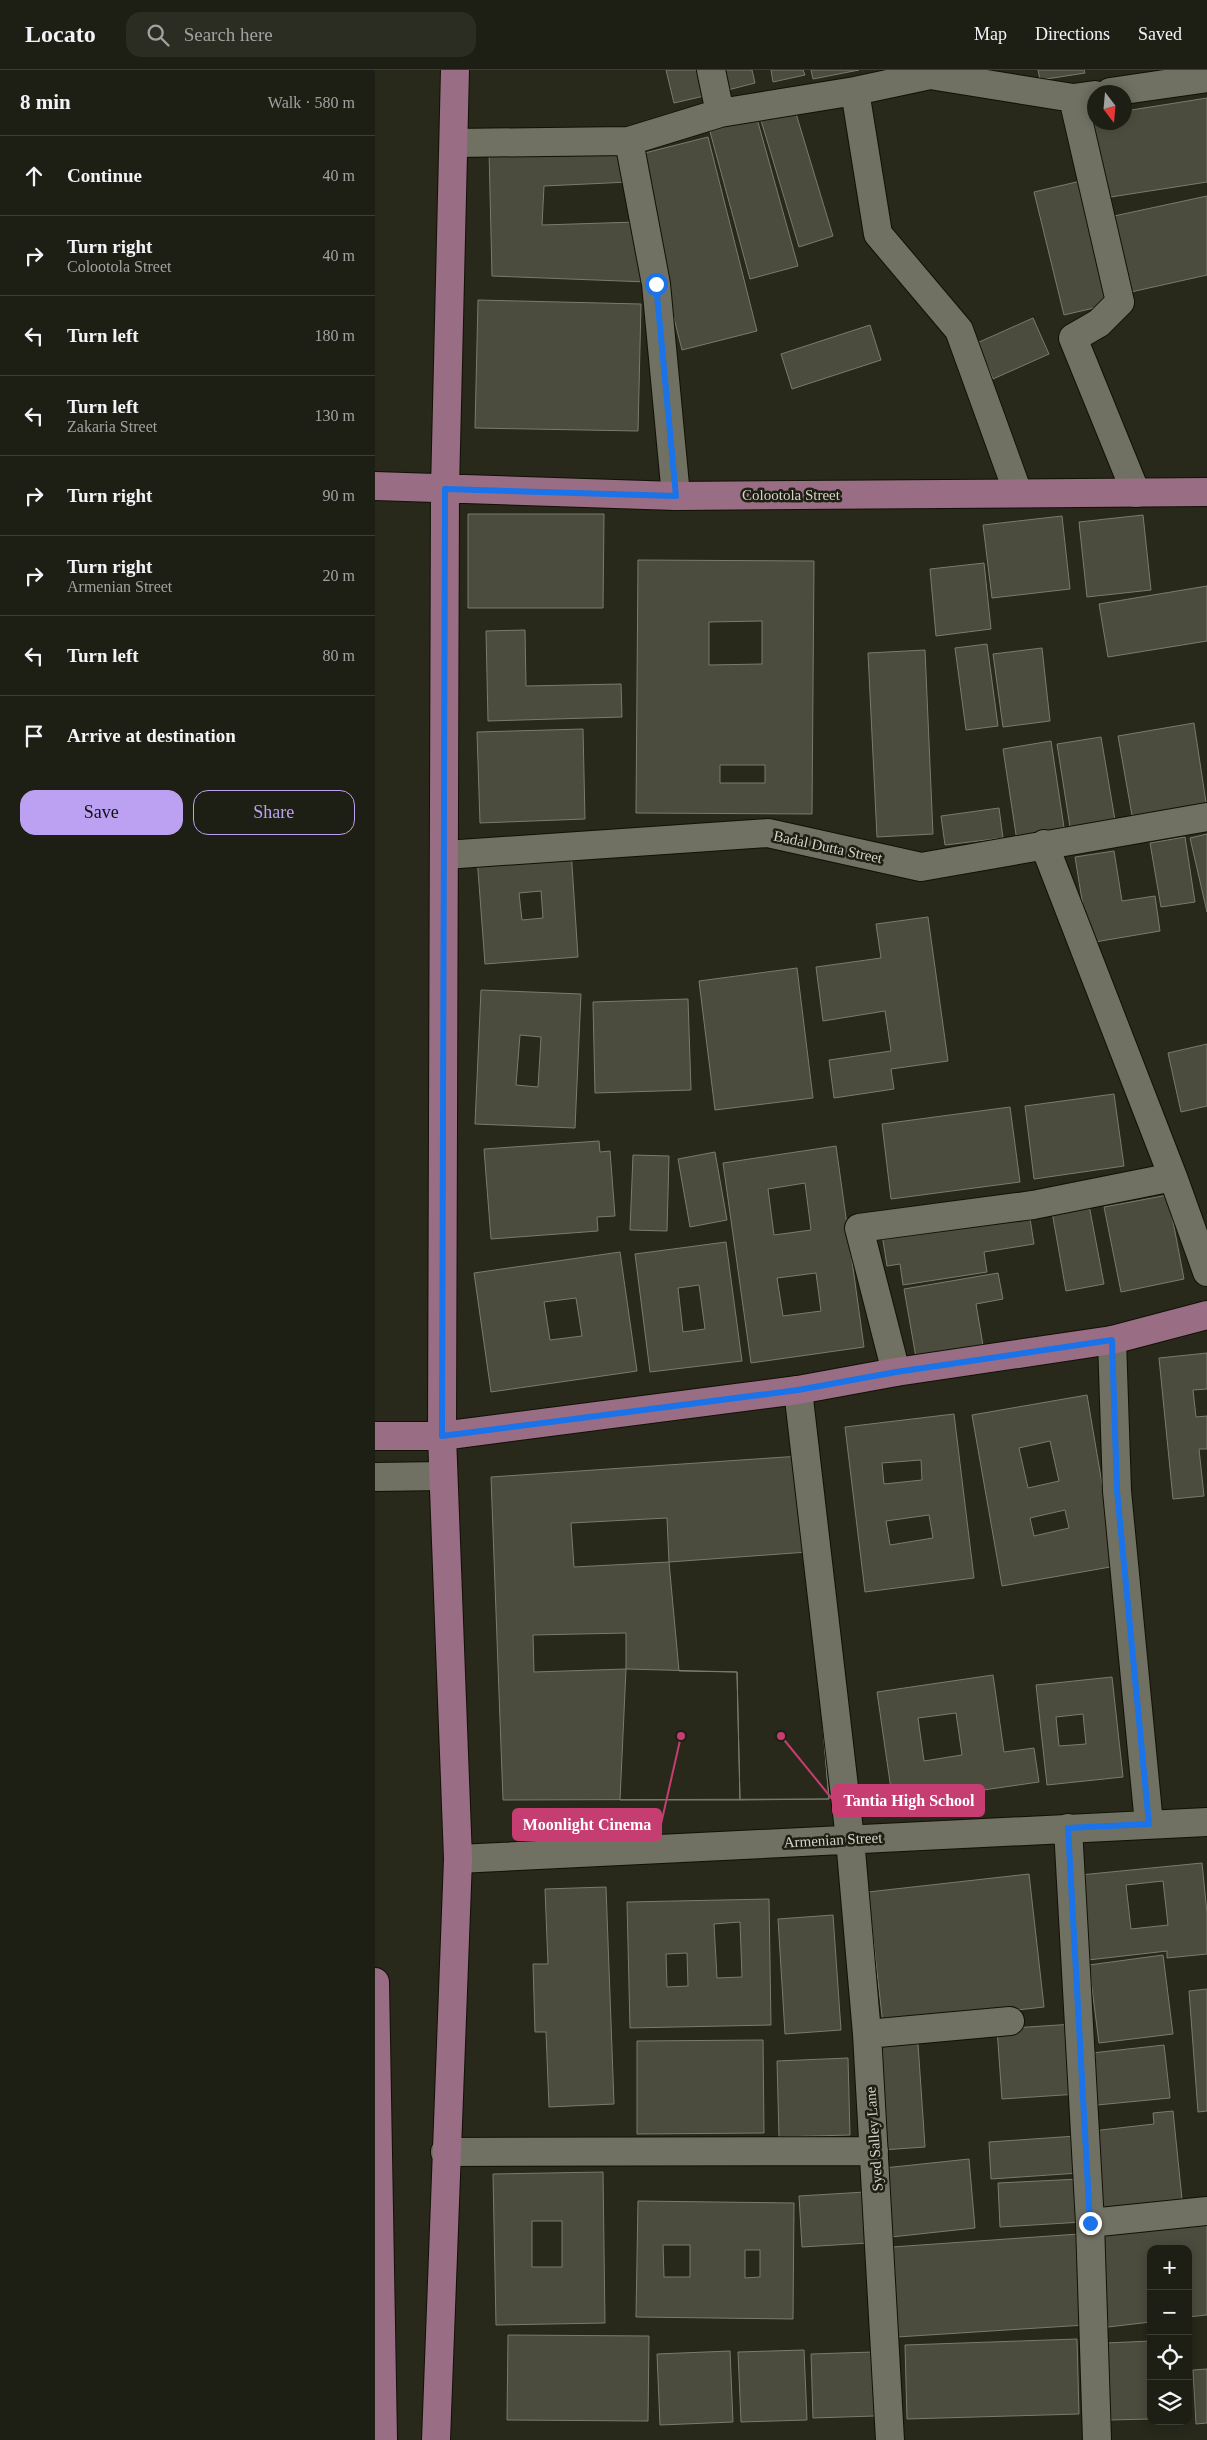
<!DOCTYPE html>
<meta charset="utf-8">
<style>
body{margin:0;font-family:Georgia,serif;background:#2b2c22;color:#f1f3f6}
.controls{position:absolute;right:15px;bottom:15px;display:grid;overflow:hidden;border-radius:10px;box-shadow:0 2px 12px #0003}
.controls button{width:45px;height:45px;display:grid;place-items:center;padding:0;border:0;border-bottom:1px solid #3c3d34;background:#1e1f14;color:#f1f3f6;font:25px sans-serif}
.compass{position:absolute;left:712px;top:15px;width:45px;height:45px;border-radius:50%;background:#1e1f14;box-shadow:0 2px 12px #0003;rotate:164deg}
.stop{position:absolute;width:15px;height:15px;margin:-11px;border:4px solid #1a73e8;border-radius:50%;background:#fff}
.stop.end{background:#1a73e8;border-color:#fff;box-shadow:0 1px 5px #0008}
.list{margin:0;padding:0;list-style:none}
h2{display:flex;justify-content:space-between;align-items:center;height:65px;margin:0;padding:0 20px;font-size:21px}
h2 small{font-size:16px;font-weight:400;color:#a1a2a0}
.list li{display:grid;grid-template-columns:32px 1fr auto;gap:15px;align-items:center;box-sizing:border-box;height:80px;padding:0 20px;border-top:1px solid #3c3d34}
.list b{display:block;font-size:19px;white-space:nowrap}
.list p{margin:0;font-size:16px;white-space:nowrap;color:#a1a2a0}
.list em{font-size:16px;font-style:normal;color:#a1a2a0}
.actions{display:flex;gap:10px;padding:15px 20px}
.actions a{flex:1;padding:11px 0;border:1px solid #bca0f2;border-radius:15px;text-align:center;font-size:18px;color:#bca0f2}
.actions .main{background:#bca0f2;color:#111}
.icon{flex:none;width:28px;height:28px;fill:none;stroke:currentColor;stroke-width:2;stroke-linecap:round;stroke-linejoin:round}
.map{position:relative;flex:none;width:832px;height:2370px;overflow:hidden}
header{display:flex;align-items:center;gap:30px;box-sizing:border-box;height:70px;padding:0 25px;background:#1e1f14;border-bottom:1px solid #3c3d34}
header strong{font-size:24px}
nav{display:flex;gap:28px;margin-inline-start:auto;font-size:18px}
.search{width:350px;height:45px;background:#2b2c22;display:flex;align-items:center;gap:12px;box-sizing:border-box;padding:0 18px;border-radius:15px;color:#a1a2a0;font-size:19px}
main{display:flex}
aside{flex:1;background:#1e1f14}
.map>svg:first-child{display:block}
.building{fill:#4b4c3e;stroke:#7a7b6c;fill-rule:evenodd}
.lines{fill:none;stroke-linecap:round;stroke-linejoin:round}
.minor-casing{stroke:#111106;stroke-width:30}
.major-casing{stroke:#111106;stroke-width:30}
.minor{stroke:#707162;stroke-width:28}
.major{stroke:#996e84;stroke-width:28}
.route{stroke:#1a73e8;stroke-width:6}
.labels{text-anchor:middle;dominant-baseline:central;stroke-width:5;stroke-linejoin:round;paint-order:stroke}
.street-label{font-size:15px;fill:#d3d3cb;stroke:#1e1f12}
.leader{fill:none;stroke:#c53d71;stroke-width:2}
.callout-dot{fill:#c53d71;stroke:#1e1f12;stroke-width:2}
.callout{fill:#c53d71;stroke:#c53d71;stroke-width:2}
.callout-label{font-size:16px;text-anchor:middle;font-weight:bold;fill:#fff}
</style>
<header>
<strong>Locato</strong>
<div class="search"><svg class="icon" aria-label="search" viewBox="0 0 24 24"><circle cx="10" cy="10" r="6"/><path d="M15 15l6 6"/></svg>Search here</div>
<nav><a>Map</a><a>Directions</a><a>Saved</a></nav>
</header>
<main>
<aside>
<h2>8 min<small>Walk · 580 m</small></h2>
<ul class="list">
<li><svg class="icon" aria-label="ahead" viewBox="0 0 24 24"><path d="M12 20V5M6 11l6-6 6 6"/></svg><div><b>Continue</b></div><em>40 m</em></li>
<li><svg class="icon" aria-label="right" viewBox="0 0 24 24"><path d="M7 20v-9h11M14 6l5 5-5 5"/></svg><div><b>Turn right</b><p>Colootola Street</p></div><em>40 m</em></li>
<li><svg class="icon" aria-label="left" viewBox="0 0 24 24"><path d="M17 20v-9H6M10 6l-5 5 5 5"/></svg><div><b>Turn left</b></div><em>180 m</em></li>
<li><svg class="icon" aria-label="left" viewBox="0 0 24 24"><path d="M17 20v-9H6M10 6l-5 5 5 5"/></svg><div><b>Turn left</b><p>Zakaria Street</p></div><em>130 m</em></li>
<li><svg class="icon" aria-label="right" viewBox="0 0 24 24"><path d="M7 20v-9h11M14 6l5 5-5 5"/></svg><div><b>Turn right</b></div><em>90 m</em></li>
<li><svg class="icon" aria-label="right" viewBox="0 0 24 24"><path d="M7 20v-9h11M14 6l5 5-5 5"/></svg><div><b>Turn right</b><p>Armenian Street</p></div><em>20 m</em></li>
<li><svg class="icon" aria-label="left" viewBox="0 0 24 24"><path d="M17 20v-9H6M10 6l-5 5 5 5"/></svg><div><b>Turn left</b></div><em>80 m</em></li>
<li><svg class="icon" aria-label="arrive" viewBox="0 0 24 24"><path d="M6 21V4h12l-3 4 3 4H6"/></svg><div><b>Arrive at destination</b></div></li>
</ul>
<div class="actions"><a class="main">Save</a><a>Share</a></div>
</aside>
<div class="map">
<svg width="832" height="2370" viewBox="0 0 832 2370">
<rect width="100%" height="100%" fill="#28291b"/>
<path class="building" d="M291,0h42l5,24 -39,9z
M343,0h34l3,13 -31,8z
M396,0h32l2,5 -32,7z
M436,0h48l-46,9z
M663,0h46l1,3 -45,7z
M832,28v84l-109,17 -13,-82 10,-1v6h30v-11z
M419,37l39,129 -34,11 -39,-130z
M381,45l42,151 -48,13 -41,-151z
M333,67l49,194 -75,19 -49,-194z
M247,74l7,38 -85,4 -2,39 94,-3 11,60 -155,-6 -3,-126z
M710,110l30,123 -51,12 -30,-123z
M832,126v79l-76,17 -17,-76z
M103,230l163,4 -3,127 -163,-3z
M658,248l16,36 -56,25 -16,-36z
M495,255l11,35 -89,29 -11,-35z
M93,444h136l-1,94h-135z
M768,445l8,75 -64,7 -8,-75z
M687,446l8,73 -78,9 -9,-73z
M263,490l176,1 -2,253 -176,-1zM387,551v43l-53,1v-43zM345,695h45v18h-45z
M609,493l7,66 -55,7 -6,-67z
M832,516v55l-99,16 -9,-53z
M150,560l1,56 95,-2 1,33 -134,4 -2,-90z
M612,574l11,82 -32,4 -11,-82z
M667,578l8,73 -47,6 -10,-73z
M550,580l8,184 -56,3 -9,-184z
M819,653l13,86 -74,12 -15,-85z
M208,659l2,90 -105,4 -3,-91z
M726,667l14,83 -45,7 -13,-83z
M676,671l14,93 -48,7 -14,-92z
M624,738l4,30 -58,7 -4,-29z
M832,764v78l-17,-74z
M810,767l10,65 -34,5 -11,-64z
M196,780l7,107 -93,7 -8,-107zM166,821l2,27 -21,2 -3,-27z
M739,781l8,50 33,-5 5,35 -71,12 -14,-86z
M553,847l20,144 -57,8 3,20 -60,9 -5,-38 62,-9 -6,-40 -62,10 -7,-54 65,-9 -5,-34z
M422,898l16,130 -98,12 -16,-129z
M106,920l100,4 -6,134 -100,-4zM145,965l21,2 -3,50 -22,-2z
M313,929l3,91 -96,3 -2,-91z
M832,974v62l-26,6 -13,-59z
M739,1024l10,72 -90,13 -9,-73z
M635,1037l10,75 -129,17 -9,-75z
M224,1071l1,11 10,-1 5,65 -18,1 1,14 -107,8 -7,-90z
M461,1076l28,201 -113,16 -28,-200zM430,1113l6,47 -37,5 -6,-46zM441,1203l5,38 -38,5 -6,-38z
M340,1082l12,68 -37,7 -12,-68z
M258,1085l36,1 -2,75 -37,-1z
M793,1125l16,84 -63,13 -17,-85z
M714,1135l15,79 -38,7 -14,-79z
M654,1142l5,32 -50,8 3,20 -84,13 -3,-21 -13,2 -5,-32z
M351,1172l16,119 -92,11 -15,-118zM324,1215l6,44 -22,3 -5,-44z
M245,1182l17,119 -146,21 -17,-119zM201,1228l6,38 -32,4 -6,-38z
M623,1203l5,26 -27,5 8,47 -67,12 -13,-74z
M832,1283v36l-14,1 3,27 11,-1v33h-8l5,47 -31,3 -14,-141z
M712,1325l29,171 -114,20 -30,-171zM675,1371l9,40 -31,7 -9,-40zM690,1440l4,18 -35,8 -4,-18z
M579,1344l20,164 -109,14 -20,-165zM546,1390l1,20 -38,4 -2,-21zM554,1445l4,23 -43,7 -4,-24z
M425,1386l29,343 -326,1 -12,-323zM292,1448l2,44 -95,5 -3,-44zM251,1563v36l-92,3 -1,-37z
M433,1482l21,247 -89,1 -3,-128 -58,-1 -10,-109z
M251,1599l111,3 3,128h-120z
M618,1605l11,77 30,-4 5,34 -146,21 -16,-111zM581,1643l6,42 -38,6 -6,-43z
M737,1607l11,100 -76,8 -11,-100zM708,1644l3,30 -27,2 -3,-29z
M827,1793l5,50v41l-40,4v-7l-79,9 -8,-85zM788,1811l5,44 -37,4 -5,-44z
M654,1804l15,133 -161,18 -15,-133z
M231,1817l8,217 -65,3 -3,-75h-11l-2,-68h15l-3,-75z
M394,1829l2,126 -141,3 -3,-126zM365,1852l2,55 -25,1 -3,-54zM312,1883l1,33 -21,1 -1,-33z
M458,1845l8,115 -56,4 -7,-115z
M788,1885l10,79 -74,9 -10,-78z
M832,1919v122l-9,1 -9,-121z
M699,1954l4,70 -76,5 -5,-70z
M388,1970l1,93 -127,1v-93z
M543,1974l7,103 -43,3 -7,-104z
M789,1975l6,53 -73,7 -5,-52z
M473,1988l2,77 -71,2 -2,-76z
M798,2041l10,98 -81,8 -10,-86 62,-7 -1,-11z
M701,2066l3,37 -88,6 -2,-37z
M594,2089l6,69 -84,9 -7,-69z
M228,2102l2,151 -109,2 -3,-151zM157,2151h30v46h-30z
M705,2109l3,43 -83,5 -2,-44z
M490,2122l3,51 -66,4 -3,-51z
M263,2131l156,2 -1,116 -157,-2zM288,2175h27v32h-26zM370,2180h15v27l-15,1z
M832,2150v95l-19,2v-68h-37v73l-43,5 -11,-94z
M704,2164l6,91 -188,12 -5,-90z
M133,2265l141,1 -1,85 -141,-1z
M702,2269l2,75 -172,5 -2,-74z
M776,2271v78l-42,1 -3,-77z
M429,2280l3,70 -66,2 -3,-70z
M355,2281l3,71 -73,3 -3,-71z
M498,2282l2,64 -62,2 -2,-64z
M832,2299v54l-11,1 -3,-54z"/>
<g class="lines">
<defs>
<path id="minor" d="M336,0l9,43
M480,21l23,143 81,96 59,163
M735,22l97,-14
M698,28l47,204 -21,21 -26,15 63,155
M254,71l27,143 20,212
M79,73l175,-2 91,-28 135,-22 75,-16 143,23 22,-3
M669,774l129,333 34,95
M70,785l323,-22 153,34 286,-50
M737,1270l5,151 32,333
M521,1302l-37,-144 174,-23 140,-28
M423,1320l52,449 17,195 23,406
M0,1407l68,-1
M693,1758l22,395
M83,1789l749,-37
M492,1964l143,-13
M70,2082l429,-1
M722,2370l-7,-217 117,-12"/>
<path id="major" d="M0,416l301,10 531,-4
M0,1366h67l356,-46 98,-18 216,-32 95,-25
M0,1912l8,458
M61,2370l22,-581 -16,-423 3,-947 10,-419"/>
</defs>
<use href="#minor" class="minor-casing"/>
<use href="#major" class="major-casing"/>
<use href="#minor" class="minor"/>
<use href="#major" class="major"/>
</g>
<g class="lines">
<path class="route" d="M281,214l20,212 -231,-7 -3,947 356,-46 98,-18 216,-32 5,151 32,333 -81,4 22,395"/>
</g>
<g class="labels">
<g class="street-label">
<text x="416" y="425">Colootola Street</text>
<text transform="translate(453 777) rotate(12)">Badal Dutta Street</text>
<text transform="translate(458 1770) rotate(-3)">Armenian Street</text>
<text transform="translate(499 2069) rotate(-94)">Syed Salley Lane</text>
</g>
</g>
<path class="leader" d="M406 1666L458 1730M306 1666L286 1754"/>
<g class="callout-dot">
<circle cx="406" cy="1666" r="5"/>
<circle cx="306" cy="1666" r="5"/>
</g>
<g class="callout">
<rect x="458" y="1715" width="151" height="31" rx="5"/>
<rect x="138" y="1739" width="148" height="31" rx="5"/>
</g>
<g class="callout-label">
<text x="534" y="1736">Tantia High School</text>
<text x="212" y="1760">Moonlight Cinema</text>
</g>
</svg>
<div class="controls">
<button>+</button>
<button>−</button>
<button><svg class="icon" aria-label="locate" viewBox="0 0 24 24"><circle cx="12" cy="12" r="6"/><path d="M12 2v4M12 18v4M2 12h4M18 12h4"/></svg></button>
<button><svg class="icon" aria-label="layers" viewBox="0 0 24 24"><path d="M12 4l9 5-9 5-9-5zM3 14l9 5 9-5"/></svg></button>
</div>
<svg class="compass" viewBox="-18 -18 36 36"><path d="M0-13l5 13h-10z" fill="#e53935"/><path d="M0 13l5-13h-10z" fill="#a1a2a0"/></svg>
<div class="stop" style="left:281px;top:214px"></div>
<div class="stop end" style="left:715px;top:2153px"></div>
</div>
</main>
